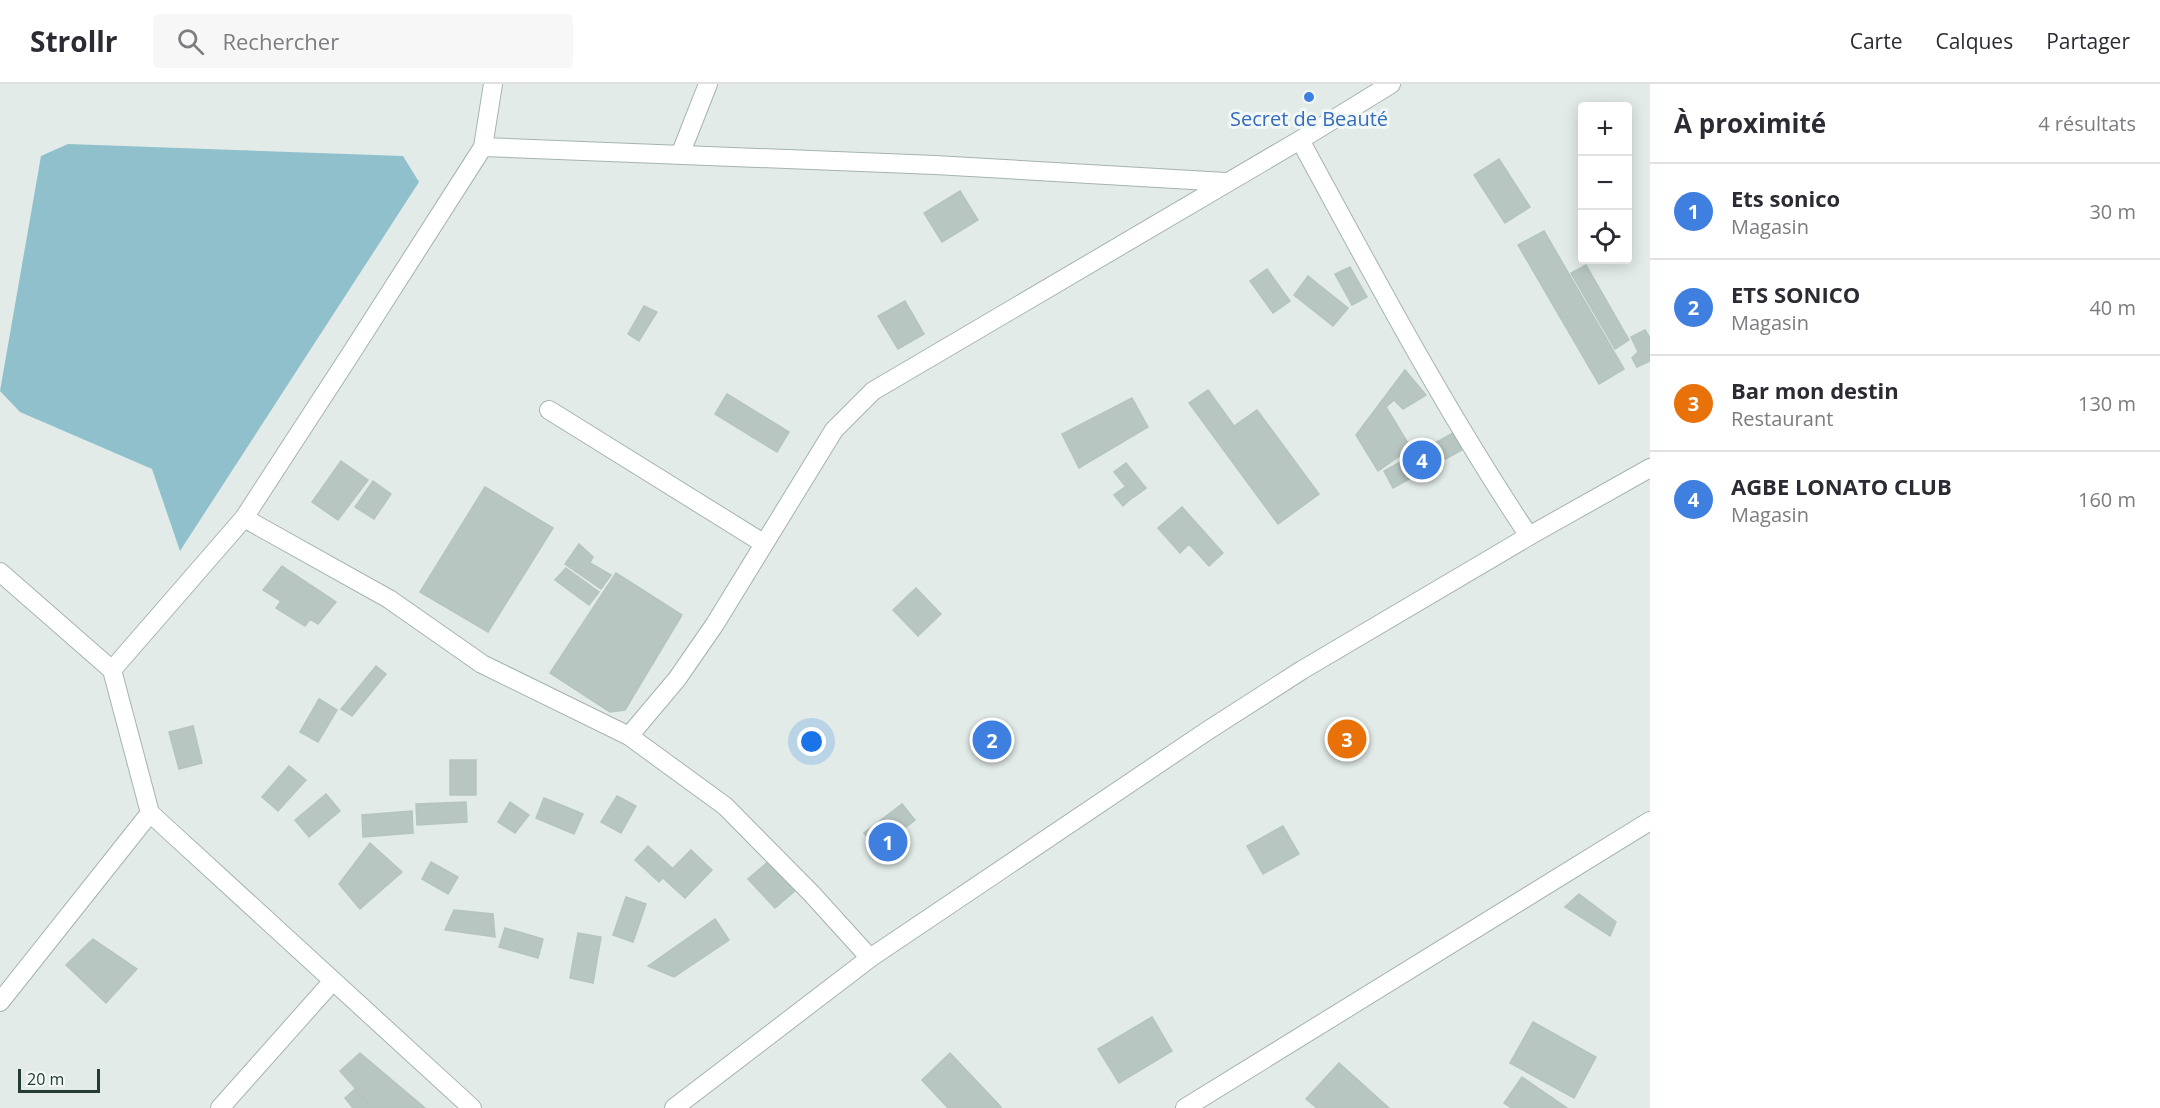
<!DOCTYPE html>
<html lang="fr">
<meta charset="utf-8">
<style>
body{margin:0;font-family:"Open Sans",sans-serif;background:#f7f7f7;color:#2b2b33}
.controls{position:absolute;right:18px;top:18px;display:grid;overflow:hidden;border-radius:6px;box-shadow:0 3px 15px #0003}
.controls button{width:54px;height:54px;display:grid;place-items:center;padding:0;border:0;border-bottom:2px solid #e1e1e2;background:#fff;color:#2b2b33;font:30px sans-serif}
.scale{position:absolute;left:18px;bottom:15px;width:82px;box-sizing:border-box;padding-left:6px;border:3px solid #243b36;border-top:0;font-size:16px;line-height:21px;white-space:nowrap;color:#243b36;-webkit-text-stroke:4px #f2f8f5;paint-order:stroke}
.you{position:absolute;left:812px;top:658px;width:21px;height:21px;margin:-15px;border:4px solid #fff;border-radius:50%;background:#1a73e8;box-shadow:0 0 0 9px #1a73e833}
.badge{display:grid;place-items:center;width:39px;height:39px;border-radius:50%;background:#7c3aed;color:#fff;font-size:20px;font-weight:700}
.pin{position:absolute;translate:-50% -50%;border:3px solid #fff;box-shadow:0 2px 6px #0006}
.list{margin:0;padding:0;list-style:none}
h2{display:flex;justify-content:space-between;align-items:center;height:78px;margin:0;padding:0 24px;font-size:26px}
h2 small{font-size:20px;font-weight:400;color:#7c7c81}
.list li{display:grid;grid-template-columns:39px 1fr auto;gap:18px;align-items:center;box-sizing:border-box;height:96px;padding:0 24px;border-top:2px solid #e1e1e2}
.list b{display:block;font-size:22px;white-space:nowrap}
.list p{margin:0;font-size:20px;white-space:nowrap;color:#7c7c81}
.list em{font-size:20px;font-style:normal;color:#7c7c81}
.icon{flex:none;width:33px;height:33px;fill:none;stroke:currentColor;stroke-width:2;stroke-linecap:round;stroke-linejoin:round}
.map{position:relative;flex:none;width:1650px;height:1024px;overflow:hidden}
header{display:flex;align-items:center;gap:36px;box-sizing:border-box;height:84px;padding:0 30px;background:#fff;border-bottom:2px solid #e1e1e2}
header strong{font-size:28px}
nav{display:flex;gap:33px;margin-inline-start:auto;font-size:21px}
.search{width:420px;height:54px;background:#f7f7f7;display:flex;align-items:center;gap:15px;box-sizing:border-box;padding:0 21px;border-radius:6px;color:#7c7c81;font-size:22px}
main{display:flex}
aside{flex:1;background:#fff}
.map>svg:first-child{display:block}
.water{fill:#8fc0cc}
.building{fill:#b8c6c1;stroke:#b5c4bf;stroke-width:1.5}
.lines{fill:none;stroke-linecap:round;stroke-linejoin:round}
.minor-casing{stroke:#a5b3af;stroke-width:20}
.tertiary-casing{stroke:#a5b3af;stroke-width:20}
.minor{stroke:#fff;stroke-width:18}
.tertiary{stroke:#fff;stroke-width:18}
.shop-dot{fill:#3f7fe0;stroke:#f2f8f5;stroke-width:2}
.labels{text-anchor:middle;dominant-baseline:central;stroke-width:6;stroke-linejoin:round;paint-order:stroke}
.shop-label{font-size:20px;fill:#366cbe;stroke:#f2f8f5}
</style>
<header>
<strong>Strollr</strong>
<div class="search"><svg class="icon" aria-label="search" viewBox="0 0 24 24"><circle cx="10" cy="10" r="6"/><path d="M15 15l6 6"/></svg>Rechercher</div>
<nav><a>Carte</a><a>Calques</a><a>Partager</a></nav>
</header>
<main>
<div class="map">
<svg width="1650" height="1024" viewBox="0 0 1650 1024">
<rect width="100%" height="100%" fill="#e2ebe8"/>
<path class="water" d="M68,60l335,12 16,26 -239,369 -28,-82 -132,-57 -20,-21 41,-235z"/>
<path class="building" d="M1499,75l31,48 -25,16 -31,-48z
M960,107l18,29 -36,22 -18,-29z
M1544,147l80,138 -25,15 -81,-139z
M1586,181l43,75 -14,9 -44,-76z
M1350,183l17,30 -15,8 -17,-31z
M1267,185l23,32 -17,12 -23,-32z
M1308,192l40,32 -15,18 -39,-31z
M905,217l19,33 -26,15 -20,-33z
M644,222l13,6 -18,29 -11,-7z
M1645,246l5,8v23l-13,6 -5,-9 6,-6 -7,-15z
M1405,286l21,25 -23,14 -9,-9 -8,7 25,41 -33,23 -22,-36z
M1208,306l26,36 23,-16 62,84 -41,30 -89,-121z
M727,310l62,38 -12,20 -62,-38z
M1132,314l16,29 -69,41 -17,-34z
M1453,349l9,17 -69,38 -9,-17z
M341,377l27,19 -30,40 -26,-18z
M1126,379l20,25 -12,9 -20,-25z
M373,397l18,13 -17,25 -19,-12z
M485,403l68,41 -65,104 -68,-40z
M1125,403l8,10 -10,9 -9,-11z
M1182,423l41,46 -14,13 -20,-22 -9,9 -22,-25z
M579,460l14,13 -3,6 21,12 -10,14 -36,-25z
M282,482l54,36 -18,22 -8,-5 -5,7 -29,-18 5,-7 -18,-11z
M566,484l33,24 -10,13 -34,-25z
M616,489l66,42 -57,95 -15,2 -60,-39z
M916,504l25,26 -23,22 -25,-26z
M376,582l10,8 -34,42 -11,-7z
M319,615l18,11 -19,32 -18,-10z
M193,642l9,37 -23,6 -10,-37z
M450,676h26v35h-26z
M289,682l17,14 -28,31 -16,-14z
M326,710l14,17 -31,26 -14,-17z
M617,712l19,10 -15,27 -20,-11z
M544,714l39,16 -9,20 -38,-16z
M466,718l1,20 -50,3 -1,-21z
M510,718l19,13 -14,18 -17,-11z
M902,720l13,16 -39,29 -12,-16z
M412,727l1,22 -50,4 -1,-22z
M1283,742l16,28 -36,20 -16,-28z
M370,759l32,29 -42,37 -21,-25z
M648,762l24,22 -13,14 -24,-22z
M691,766l21,20 -27,28 -22,-20z
M769,777l27,29 -21,18 -27,-29z
M431,778l27,15 -10,17 -26,-15z
M1579,810l37,28 -6,14 -45,-29z
M626,813l20,7 -13,38 -20,-7z
M454,826l39,4 2,23 -50,-7z
M715,835l14,21 -55,37 -26,-11z
M505,844l38,11 -5,19 -39,-11z
M578,849l23,4 -8,46 -23,-5z
M93,855l44,30 -31,34 -40,-38z
M1152,933l20,34 -53,32 -21,-34z
M1533,938l63,35 -22,41 -64,-35z
M360,969l65,55h-52l-33,-37z
M950,969l51,54 -1,1h-52l-26,-28z
M1339,979l50,45h-72l-11,-9z
M1522,993l45,31h-55l-8,-5z
M355,1005l17,19h-19l-8,-10z"/>
<g class="lines">
<defs>
<path id="minor" d="M1300,56c73,134 144,269 229,396
M483,63l452,18 291,17
M680,71l28,-71
M549,326l214,133
M244,434l145,81 93,65 147,72 96,70 86,87 59,65
M0,488l112,98 38,143 322,295
M112,586l132,-152 106,-163 133,-208 10,-63
M629,652l48,-57 38,-55 119,-194 39,-39 427,-251 91,-56
M0,918l150,-189
M220,1024l112,-126
M1185,1024l465,-287"/>
<path id="tertiary" d="M674,1024l196,-150 337,-227 95,-61 227,-134 121,-68"/>
</defs>
<use href="#minor" class="minor-casing"/>
<use href="#tertiary" class="tertiary-casing"/>
<use href="#minor" class="minor"/>
<use href="#tertiary" class="tertiary"/>
</g>
<circle class="shop-dot" cx="1309" cy="13" r="6"/>
<g class="labels">
<g class="shop-label">
<text x="1309" y="34">Secret de Beauté</text>
</g>
</g>
</svg>
<div class="controls">
<button>+</button>
<button>−</button>
<button><svg class="icon" aria-label="locate" viewBox="0 0 24 24"><circle cx="12" cy="12" r="6"/><path d="M12 2v4M12 18v4M2 12h4M18 12h4"/></svg></button>
</div>
<div class="scale">20 m</div>
<div class="you"></div>
<div class="pin badge" style="left:888px;top:758px;background:#3f7fe0">1</div>
<div class="pin badge" style="left:992px;top:656px;background:#3f7fe0">2</div>
<div class="pin badge" style="left:1347px;top:655px;background:#e8710a">3</div>
<div class="pin badge" style="left:1422px;top:376px;background:#3f7fe0">4</div>
</div>
<aside>
<h2>À proximité<small>4 résultats</small></h2>
<ul class="list">
<li><span class="badge" style="background:#3f7fe0">1</span><div><b>Ets sonico</b><p>Magasin</p></div><em>30 m</em></li>
<li><span class="badge" style="background:#3f7fe0">2</span><div><b>ETS SONICO</b><p>Magasin</p></div><em>40 m</em></li>
<li><span class="badge" style="background:#e8710a">3</span><div><b>Bar mon destin</b><p>Restaurant</p></div><em>130 m</em></li>
<li><span class="badge" style="background:#3f7fe0">4</span><div><b>AGBE LONATO CLUB</b><p>Magasin</p></div><em>160 m</em></li>
</ul>
</aside>
</main>
